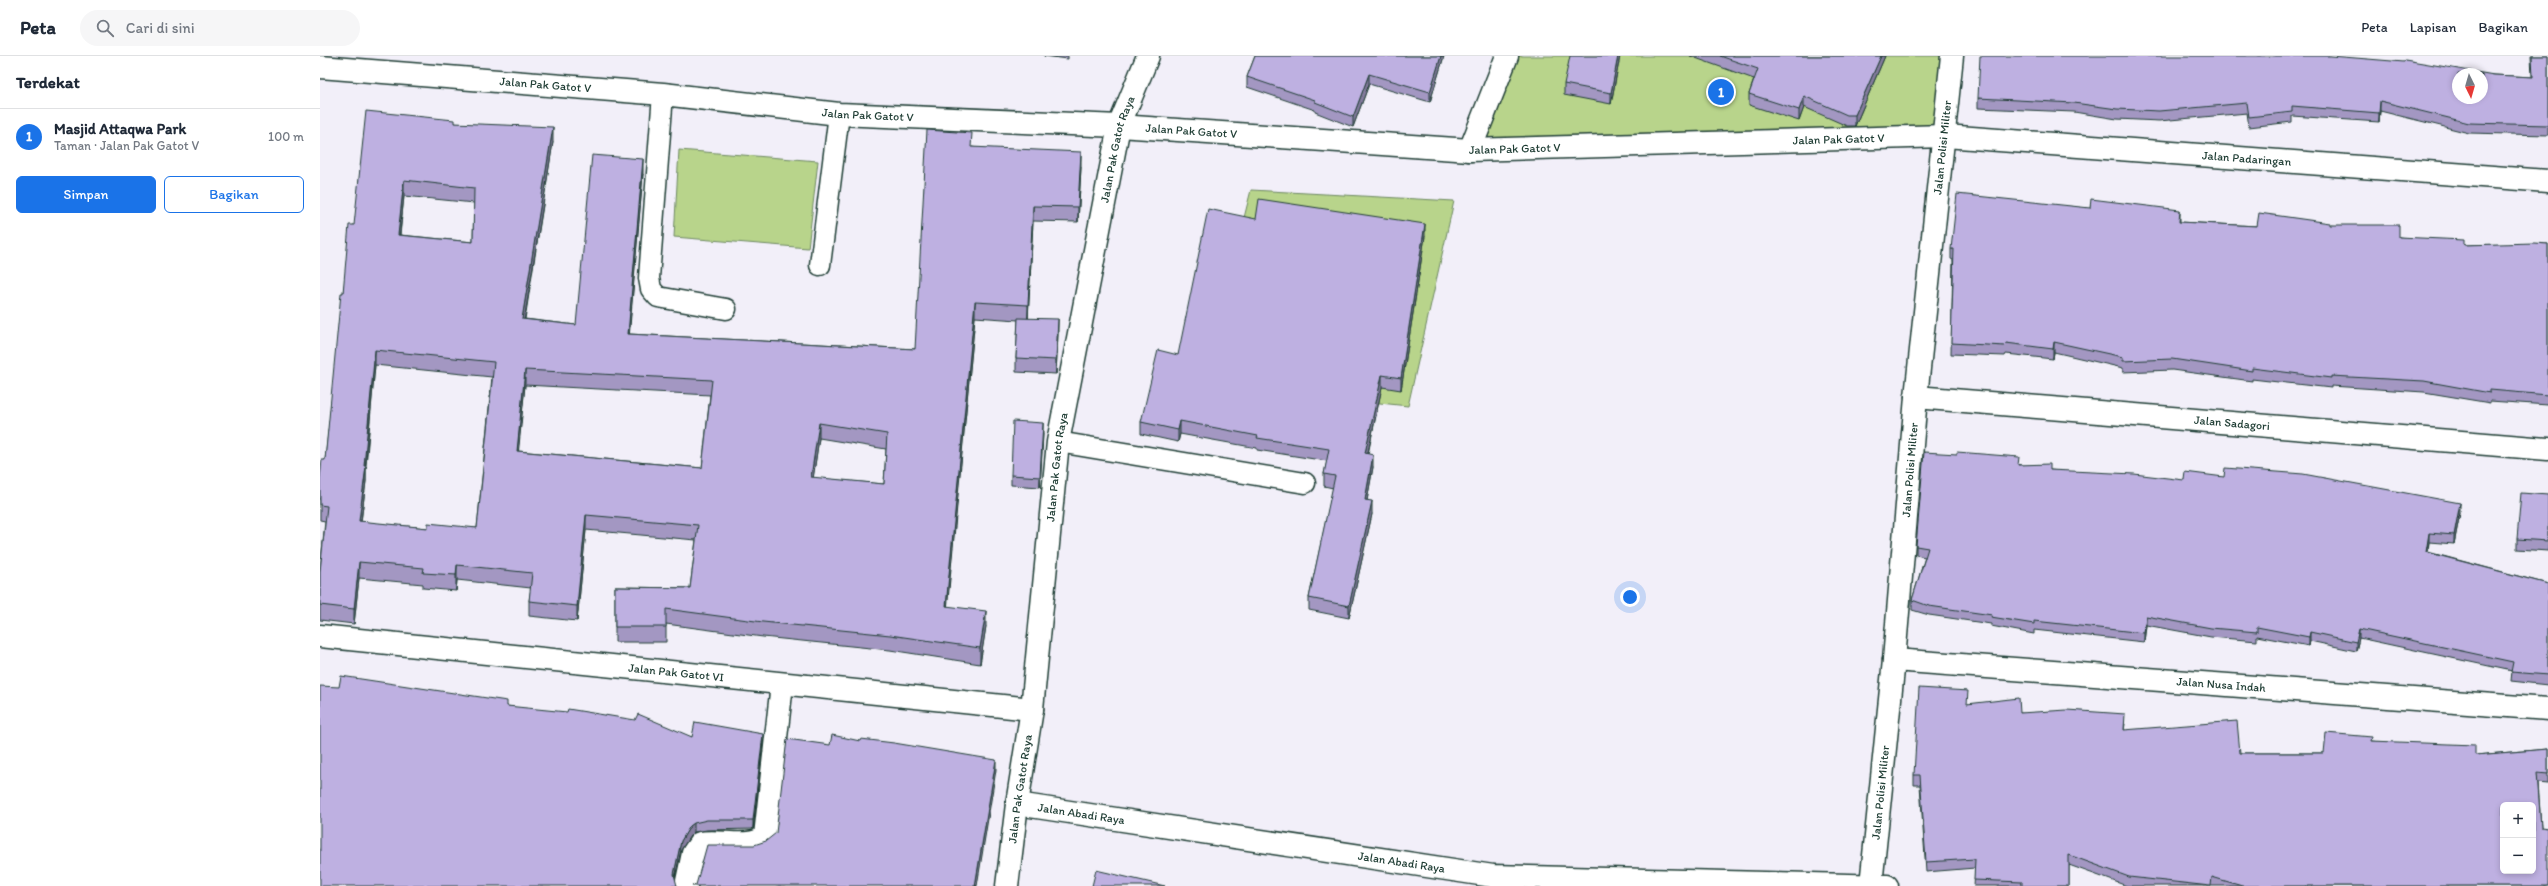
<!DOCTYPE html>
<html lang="id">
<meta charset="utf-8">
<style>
body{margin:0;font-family:Itim,sans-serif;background:#f6f6f7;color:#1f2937}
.controls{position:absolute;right:12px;bottom:12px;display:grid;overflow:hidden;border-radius:6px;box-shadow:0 2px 6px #0003}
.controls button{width:36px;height:36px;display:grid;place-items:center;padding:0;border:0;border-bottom:1px solid #e0e1e3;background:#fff;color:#1f2937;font:20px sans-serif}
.compass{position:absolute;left:2132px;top:12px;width:36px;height:36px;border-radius:50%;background:#fff;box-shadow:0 2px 6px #0003;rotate:175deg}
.you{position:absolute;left:1310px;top:541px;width:14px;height:14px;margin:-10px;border:3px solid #fff;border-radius:50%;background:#1a73e8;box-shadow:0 0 0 6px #1a73e833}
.badge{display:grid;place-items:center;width:26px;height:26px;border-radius:50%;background:#1a73e8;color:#fff;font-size:13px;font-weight:700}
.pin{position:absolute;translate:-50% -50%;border:2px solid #fff;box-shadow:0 1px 4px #0006}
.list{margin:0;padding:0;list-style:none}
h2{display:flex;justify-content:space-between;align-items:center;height:52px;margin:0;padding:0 16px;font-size:17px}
h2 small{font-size:13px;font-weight:400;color:#747a83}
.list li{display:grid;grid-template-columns:26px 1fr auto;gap:12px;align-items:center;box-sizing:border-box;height:56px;padding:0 16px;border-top:1px solid #e0e1e3}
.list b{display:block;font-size:15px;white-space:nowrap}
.list p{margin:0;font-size:13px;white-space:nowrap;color:#747a83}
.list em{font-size:13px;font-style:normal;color:#747a83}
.actions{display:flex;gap:8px;padding:12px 16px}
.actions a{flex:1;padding:9px 0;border:1px solid #1a73e8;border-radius:6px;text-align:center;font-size:14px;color:#1a73e8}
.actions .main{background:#1a73e8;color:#fff}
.icon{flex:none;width:22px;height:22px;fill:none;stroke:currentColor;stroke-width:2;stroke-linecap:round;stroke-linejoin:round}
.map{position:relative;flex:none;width:2228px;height:830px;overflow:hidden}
header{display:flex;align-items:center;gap:24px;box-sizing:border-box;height:56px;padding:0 20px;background:#fff;border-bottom:1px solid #e0e1e3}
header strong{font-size:19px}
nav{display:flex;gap:22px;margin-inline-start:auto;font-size:14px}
.search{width:280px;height:36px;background:#f6f6f7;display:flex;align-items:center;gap:10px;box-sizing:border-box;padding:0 14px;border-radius:22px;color:#747a83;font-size:15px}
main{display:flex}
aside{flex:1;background:#fff}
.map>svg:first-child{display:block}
.green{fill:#b8d48b;stroke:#6c8860}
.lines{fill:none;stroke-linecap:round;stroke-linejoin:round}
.lane-casing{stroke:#1f3d34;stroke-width:23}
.street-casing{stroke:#1f3d34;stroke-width:25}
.secondary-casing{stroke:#1f3d34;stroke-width:25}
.lane{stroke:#fff;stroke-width:20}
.street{stroke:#fff;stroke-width:22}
.secondary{stroke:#fff;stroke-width:22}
.wall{fill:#a397c2;stroke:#1f3d34;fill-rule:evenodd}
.shaded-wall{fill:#857b9e;stroke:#1f3d34}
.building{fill:#beb0e1;stroke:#1f3d34;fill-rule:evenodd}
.labels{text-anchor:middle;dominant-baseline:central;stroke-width:4;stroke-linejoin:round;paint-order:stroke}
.street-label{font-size:12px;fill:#1f3d34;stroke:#fff}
</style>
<header>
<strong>Peta</strong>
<div class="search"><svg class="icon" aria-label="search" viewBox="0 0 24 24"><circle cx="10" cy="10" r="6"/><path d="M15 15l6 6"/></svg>Cari di sini</div>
<nav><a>Peta</a><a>Lapisan</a><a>Bagikan</a></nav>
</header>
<main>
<aside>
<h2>Terdekat<small></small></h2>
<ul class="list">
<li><span class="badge">1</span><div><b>Masjid Attaqwa Park</b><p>Taman · Jalan Pak Gatot V</p></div><em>100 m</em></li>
</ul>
<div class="actions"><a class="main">Simpan</a><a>Bagikan</a></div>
</aside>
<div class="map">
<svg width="2228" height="830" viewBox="0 0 2228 830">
<rect width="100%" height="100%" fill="#f2eff9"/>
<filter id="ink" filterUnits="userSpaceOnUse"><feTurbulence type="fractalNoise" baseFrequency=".025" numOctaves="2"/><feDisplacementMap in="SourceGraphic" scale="8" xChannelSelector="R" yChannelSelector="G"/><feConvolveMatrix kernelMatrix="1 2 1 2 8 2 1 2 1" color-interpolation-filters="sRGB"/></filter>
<g filter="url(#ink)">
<path class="green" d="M1191,0h436l-4,72 -467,14z
M359,94l139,11 -10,87 -134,-11z
M931,134l203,11 -46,205 -206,-22z"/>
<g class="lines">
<defs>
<path id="lane" d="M343,38l-14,184 2,11 7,8 68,12
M500,209l19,-151
M738,386l247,41"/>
<g id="street">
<path id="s1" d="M0,11l343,27 176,20 280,12 351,24 475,-14 603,45"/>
<path d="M1150,94l37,-94"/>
<path id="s2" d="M1596,341l632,52"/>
<path id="s3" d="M0,580l712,73"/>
<path id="s4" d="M1574,604l654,49"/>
<path id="s5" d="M697,748l476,72 394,10"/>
<path id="s6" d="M1551,829l23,-225 22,-263 36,-341"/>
<path d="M366,830l7,-33 7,-10c20,-4 52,7 65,-7l17,-152"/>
</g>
<g id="secondary">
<path id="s7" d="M687,830l10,-82 15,-95 26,-267 61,-316 29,-70"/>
</g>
</defs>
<use href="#lane" class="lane-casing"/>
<use href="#street" class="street-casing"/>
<use href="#secondary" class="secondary-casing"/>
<use href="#lane" class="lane"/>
<use href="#street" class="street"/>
<use href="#secondary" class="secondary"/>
</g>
<path class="wall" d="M724,0h24v3z
M935,0h189l-14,46 -61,-18 -16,43 -38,-15v-2l-68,-23v-10z
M1300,0l-9,48 -47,-9v-11z
M1370,0h195l-30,70h-8l-43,-19 -5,14 -50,-16v-11l5,-15z
M2211,0h17v79l-79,-2 -89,-22 -1,11 -87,-6v6l-43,5 -2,-14 -88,8 -42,-2 -43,-7 -96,-4v-10l516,-23 38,2z
M134,67l99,19 -28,177 51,6 67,-151 -14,160 286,15 57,-202 109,20 -3,55 -45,-1 -5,97 30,15 -2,41 -40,-2v-14l2,-38 -43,-3 -28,289 39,20 -6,38 -90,-14 -127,-13 -97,-13v18h-51v-55l75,1 6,-48 -110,-10 -9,91 -48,-5v-15l2,-13 -74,-8 -1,11 -33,-3v-4l-64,-6 -5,46 -34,-4v-49l5,-50 -5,-1v-42l5,-18 18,-167 11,-68zM84,140l70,7 -1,39 -73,-7zM55,309l117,12 -15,151h-49l-67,-6 5,-41v-15zM205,329l185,10 -8,73 -184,-17zM499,382l67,11 -2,35 -71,-6z
M936,163l169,17 -24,154 -19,-3 -14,67 5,13 -6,33 5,14 -23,104 -40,-8v-12l24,-110 -9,-2v-12l3,-13 -70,-11v-2l-77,-14 -2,8 -37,-8v-12l37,-67z
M1860,166l77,4 73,-1 69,12 65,8 84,-1v161l-58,-4v2l-66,-11 -93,-6v2l-79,-9v2l-80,-11 -49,2v-4l-69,-16 -1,7 -47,-5 -1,2 -54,-2 2,-94 -2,-1v-10z
M723,377l-3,54 -29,-2v-10z
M1637,398l93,16 410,43 -6,31 -25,-2 -1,10 120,32v101l-37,-4 1,-10 -153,-33 -3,13 -46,-10 -1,5 -52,-10v5l-46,-4 -65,-12 -2,17 -110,-12v4l-43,-8v-2l-62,-9 -17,-5v-10l13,-43 -9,-2v-9z
M2228,439v56l-31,-2v-10z
M19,631l168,19 185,31 71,6 -10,86 -46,1 -13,2 -4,4 -9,14 -6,28z
M1648,648l52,9 105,11 -1,6 116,23h84l48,-12 103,14 73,-6v35l-10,-1 3,44 7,59h-421l-58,-21v21h-95l1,-18 -49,4 -6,-87h-6v-10z"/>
<path class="shaded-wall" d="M1121,0h3l-14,46v-10z
M1298,0h2l-9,48v-11z
M1561,0h4l-30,70v-11z
M1049,18v10l-16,43v-10z
M1484,40v11l-5,14v-11z
M2060,45v10l-1,11v-9z
M233,71v15l-31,192v-15z
M761,96v15l-3,55v-15z
M323,103v15l-15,176v-16z
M84,124v16l-6,54v-15z
M713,150v15l-5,99v-15z
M1860,154v11l-1,11v-10z
M1105,168v12l-24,154v-12z
M655,246v15l-29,304v-15z
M738,263v14l-2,41v-14z
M1734,286v10l-1,7v-10z
M55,294v15l-11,116v-15z
M205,314v15l-8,81v-15z
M1062,319v12l-17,79v-13z
M860,365v13l-2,8v-12z
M499,367v15l-8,55v-16z
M723,367v10l-3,54v-10z
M1053,399v12l-8,45v-12z
M46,410v15l-7,56v-16z
M1052,445v13l-23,104v-12z
M2140,447v10l-6,31v-9z
M266,459v15l-9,91v-15z
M2109,477v9l-3,19v-9z
M39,506v16l-5,46v-15z
M137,509v15l-1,11v-16z
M666,555v15l-6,38v-16z
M1826,560v9l-2,17v-9z
M2039,573v9l-3,13v-9z
M1990,576v9l-1,5v-9z
M443,678v9l-10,86v-9z
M676,704v10l-19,116h-2z
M374,767v9l-4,4 -9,14 -7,33v-9l7,-33 9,-15z"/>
<path class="building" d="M935,0h186l-11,36 -61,-18 -16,43 -38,-15v-2l-68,-23z
M1250,0h48l-7,37 -47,-9z
M1400,0h161l-26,59h-8l-43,-19 -5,14 -50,-16 9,-25z
M1660,0h351l73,6 1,-2 89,15 39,2 -1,-21h16v69l-79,-2 -89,-22 -1,12 -87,-7v6l-43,5 -2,-14 -88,8 -42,-2 -43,-6 -96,-5zM2138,18h24v24h-24z
M46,55l88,9v3l99,4 -31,192 54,6 16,-170 51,4 -15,175 287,15 12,-219 45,3 -1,14 110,5 -3,55 -45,-1 -5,99 -53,-3 -29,304 40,5 -6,37 -90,-13 -127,-13 -97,-13v18h-51v-40l75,1 8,-63 -112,-10 -9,91 -48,-5 3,-28 -75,-8 -1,10 -33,-2 1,-5 -65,-6 -5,47 -34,-4v-34l7,-65 -7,-1v-27l2,-18h3l16,-167h2l6,-68h5zM84,124l70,8 -1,54 -75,-7zM55,294l119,12 -17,166 -49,-5v5l-69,-7 7,-55h-2zM205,314l187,10 -10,88 -185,-17zM499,367l68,11 -3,50 -73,-7z
M1637,138l133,14 1,-9 89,11 -1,12 78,4 2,-13 71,10v2h69v12l65,3v5l70,-2 14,1v151l-58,-5v3l-66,-12 -93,-5v2l-79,-10v3l-80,-12 -49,2v-4l-69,-15 -1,7 -47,-6 -1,3 -54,-3 3,-94h-3z
M939,143l166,25 -24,154 -19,-3 -17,78 8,2 -8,45 7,1 -23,105 -40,-8 26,-122 -11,-2 5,-25 -72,-11 1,-2 -78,-15 -2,9 -37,-8 17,-72 20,5 30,-146 48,10z
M698,262l40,1 -2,41 -40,-2z
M693,365l30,2 -3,54 -29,-2z
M1604,396l33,2v-2l62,5 -1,8 32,-1v6l84,4 50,6 1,-8 39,5 1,-9 78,6 157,29 -6,32 -25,-2 -3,19 122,32v91l-37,-3 2,-10 -154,-33 -3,13 -46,-10 -1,5 -52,-10v5l-46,-4 -65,-12 -2,17 -110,-12v3l-43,-7 1,-2 -63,-9 -17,-6 16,-52 -12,-2z
M2201,437l27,2v46l-31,-2z
M21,620l166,25v5l60,6 1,-3 67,11 3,-6 54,23 3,-15 68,12 -10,86h-46l-13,3 -4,3 -9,15 -7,33 3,12h1h-358v-200l19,1z
M1599,632l49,3 -1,13 52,-6 1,15 47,-3 58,4 -1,16 113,-9 3,32h84l2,-20 46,4 -1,4 104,4v10l73,-6v25l-11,-1 4,54 7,1v58h-306l-30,-9 -1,9h-1l-81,-9 -60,-22v31h-47v-4l-48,-2 1,-21 -49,3 -6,-87h-6zM2183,749h30v66h-30z
M512,679l28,6 1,-2 33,4 102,17 -21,126h2h-285l4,-1 11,-40h47l12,-4 10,-8 11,-94 43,6z
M776,814l69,16h-73z"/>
</g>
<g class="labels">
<g class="street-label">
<text stroke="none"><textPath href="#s1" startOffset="226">Jalan Pak Gatot V</textPath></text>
<text stroke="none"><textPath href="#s1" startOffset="550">Jalan Pak Gatot V</textPath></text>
<text stroke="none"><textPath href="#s1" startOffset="874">Jalan Pak Gatot V</textPath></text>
<text stroke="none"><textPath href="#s1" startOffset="1522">Jalan Pak Gatot V</textPath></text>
<text stroke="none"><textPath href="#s1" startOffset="1198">Jalan Pak Gatot V</textPath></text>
<text stroke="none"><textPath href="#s6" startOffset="741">Jalan Polisi Militer</textPath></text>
<text stroke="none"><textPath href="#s7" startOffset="746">Jalan Pak Gatot Raya</textPath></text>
<text stroke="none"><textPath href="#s1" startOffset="1931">Jalan Padaringan</textPath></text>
<text stroke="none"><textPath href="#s2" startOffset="317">Jalan Sadagori</textPath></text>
<text stroke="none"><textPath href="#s7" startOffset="422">Jalan Pak Gatot Raya</textPath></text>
<text stroke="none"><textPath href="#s6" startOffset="417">Jalan Polisi Militer</textPath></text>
<text stroke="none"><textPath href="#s3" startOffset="358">Jalan Pak Gatot VI</textPath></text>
<text stroke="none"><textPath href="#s4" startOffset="328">Jalan Nusa Indah</textPath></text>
<text stroke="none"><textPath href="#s7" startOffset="98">Jalan Pak Gatot Raya</textPath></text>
<text stroke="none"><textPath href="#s6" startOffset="93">Jalan Polisi Militer</textPath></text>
<text stroke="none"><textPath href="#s5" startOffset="65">Jalan Abadi Raya</textPath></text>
<text stroke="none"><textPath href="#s5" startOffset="389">Jalan Abadi Raya</textPath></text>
</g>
</g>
</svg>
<div class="controls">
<button>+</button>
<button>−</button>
</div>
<svg class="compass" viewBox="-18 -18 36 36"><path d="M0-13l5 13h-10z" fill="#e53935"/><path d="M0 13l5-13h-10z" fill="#747a83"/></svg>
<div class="you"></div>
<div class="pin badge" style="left:1401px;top:36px">1</div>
</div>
</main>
